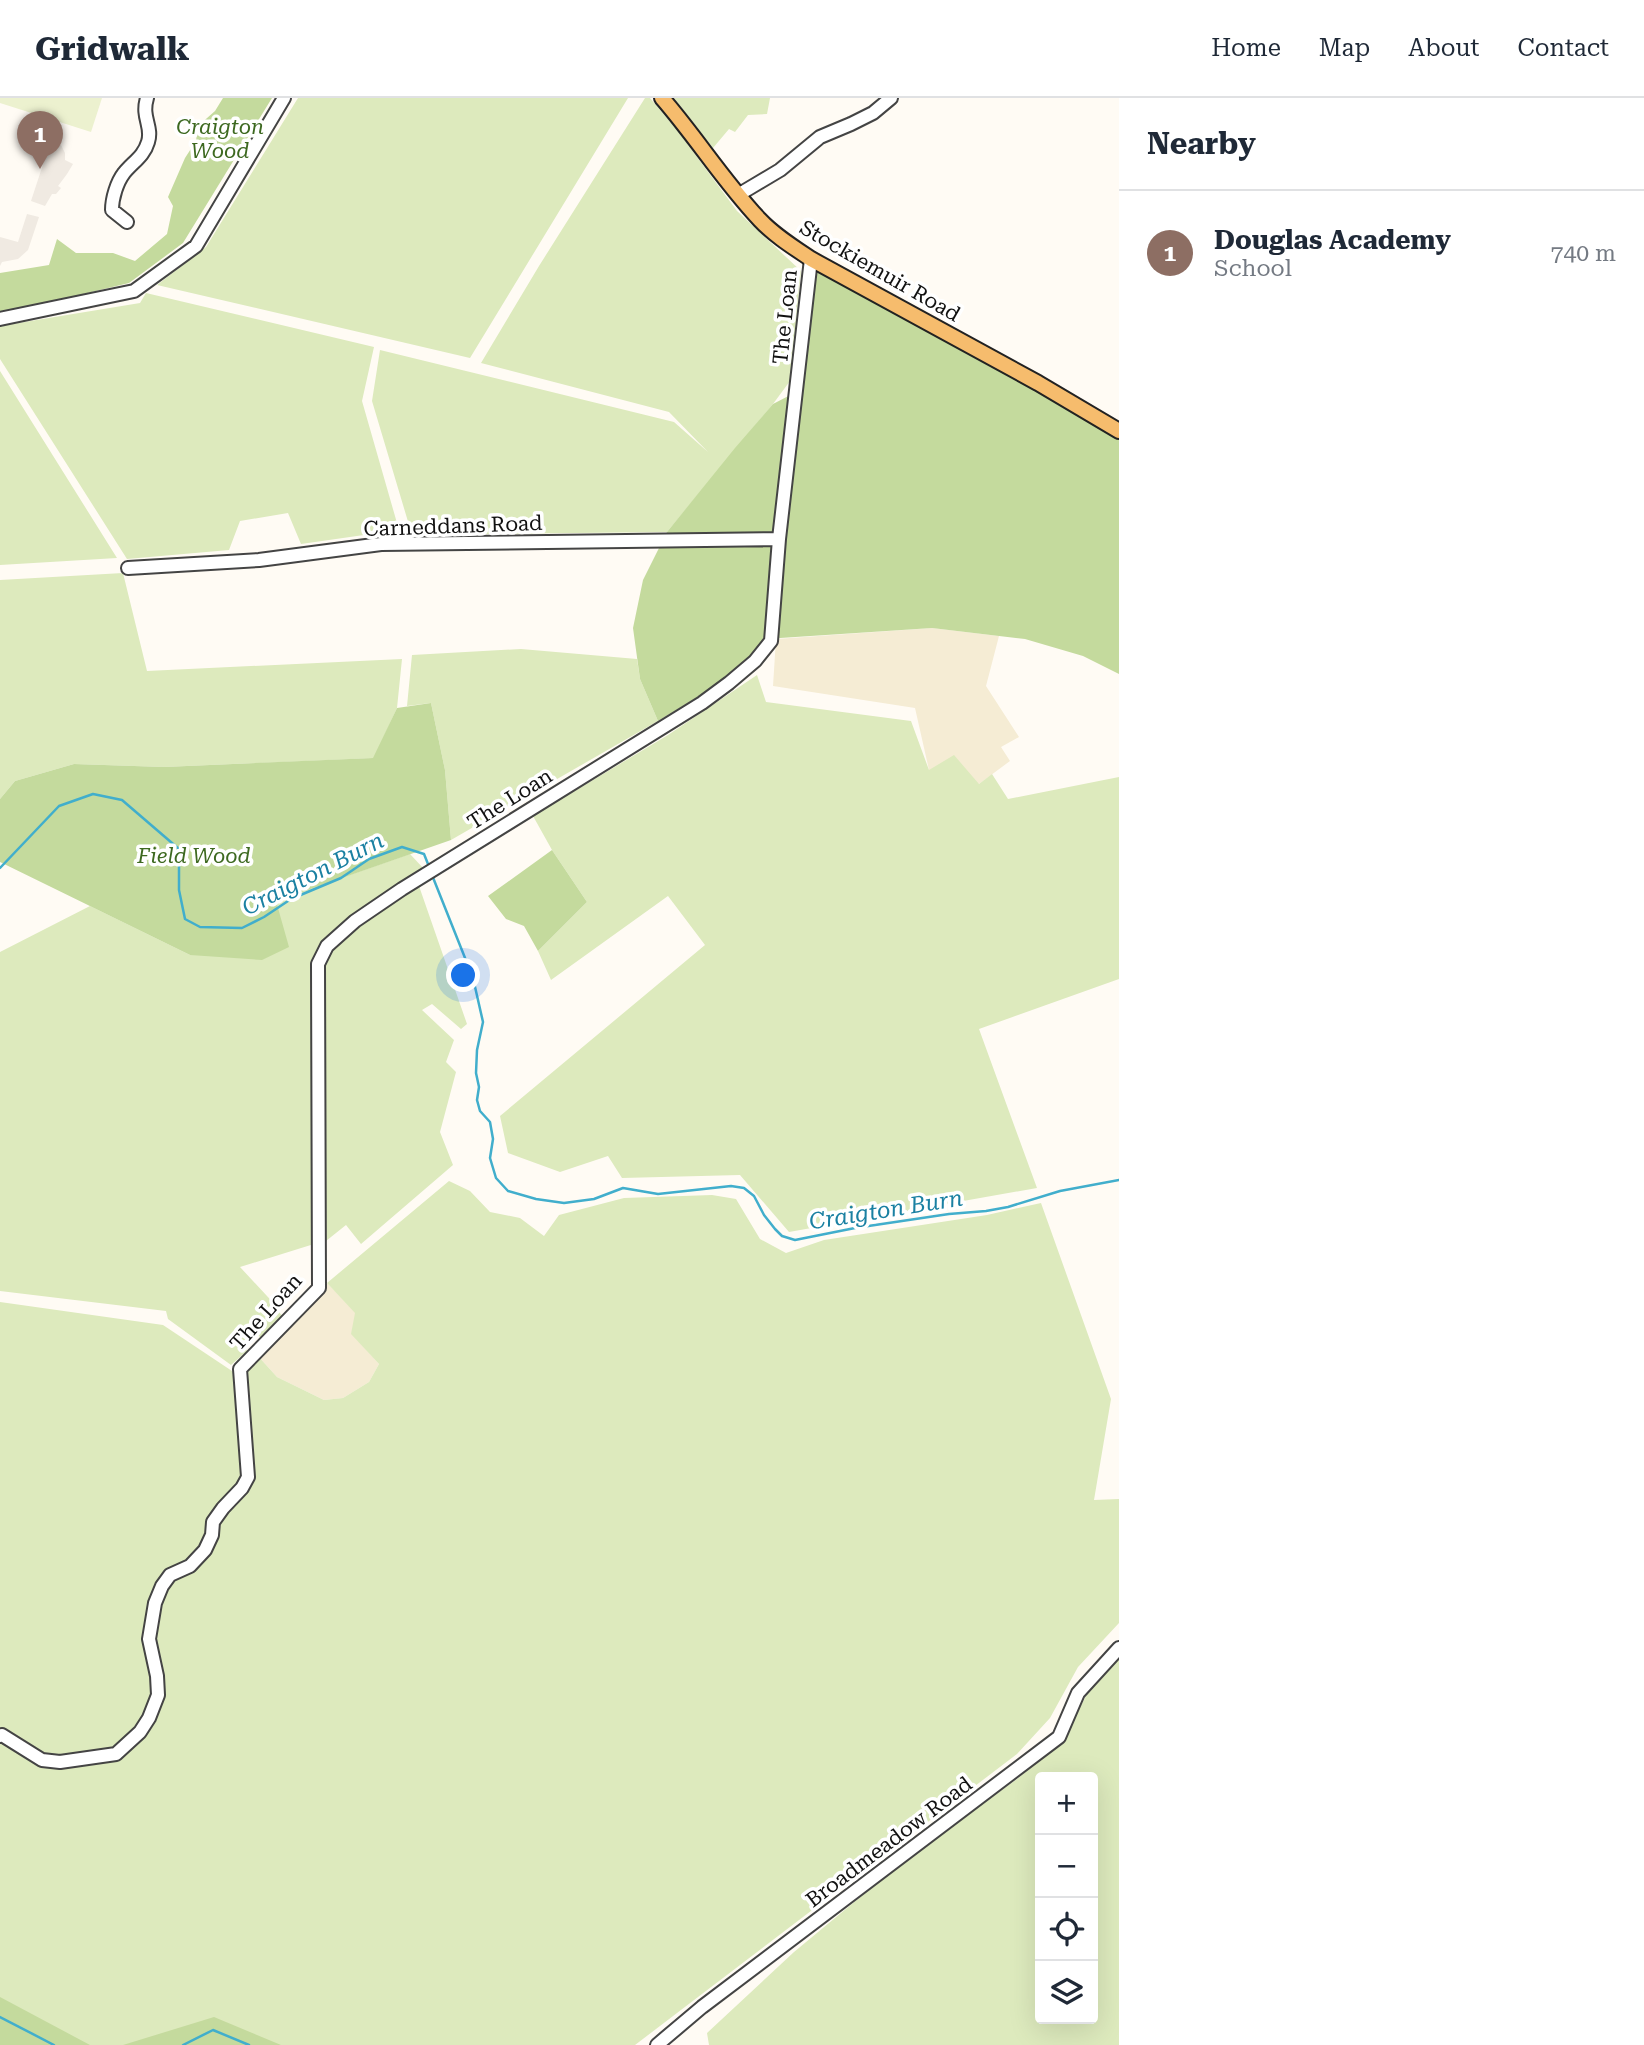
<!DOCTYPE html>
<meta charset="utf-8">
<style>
body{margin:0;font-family:"Roboto Serif",serif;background:#f2f2f3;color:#1f2937}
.controls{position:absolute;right:21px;bottom:21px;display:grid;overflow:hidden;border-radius:7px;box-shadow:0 7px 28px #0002}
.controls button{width:63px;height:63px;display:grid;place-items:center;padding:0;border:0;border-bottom:2px solid #e0e1e3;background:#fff;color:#1f2937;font:35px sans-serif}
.you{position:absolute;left:464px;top:878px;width:24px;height:24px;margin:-18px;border:5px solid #fff;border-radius:50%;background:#1a73e8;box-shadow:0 0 0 10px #1a73e833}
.badge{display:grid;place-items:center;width:46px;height:46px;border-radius:50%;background:#0b8043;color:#fff;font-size:23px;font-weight:700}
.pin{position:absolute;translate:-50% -58px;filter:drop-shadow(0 2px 4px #0008)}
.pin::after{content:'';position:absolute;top:37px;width:24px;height:21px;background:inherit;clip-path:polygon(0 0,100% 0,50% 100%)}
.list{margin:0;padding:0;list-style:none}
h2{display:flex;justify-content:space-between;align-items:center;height:91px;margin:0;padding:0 28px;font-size:30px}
h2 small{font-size:23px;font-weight:400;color:#747a83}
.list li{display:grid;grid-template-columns:46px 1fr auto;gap:21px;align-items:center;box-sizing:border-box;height:126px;padding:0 28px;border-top:2px solid #e0e1e3}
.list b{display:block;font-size:26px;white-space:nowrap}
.list p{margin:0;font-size:23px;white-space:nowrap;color:#747a83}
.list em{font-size:23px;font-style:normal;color:#747a83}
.icon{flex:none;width:38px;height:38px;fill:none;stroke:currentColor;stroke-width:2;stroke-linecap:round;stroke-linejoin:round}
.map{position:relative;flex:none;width:1119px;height:1947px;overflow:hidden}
header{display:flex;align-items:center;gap:42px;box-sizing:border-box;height:98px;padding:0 35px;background:#fff;border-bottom:2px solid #e0e1e3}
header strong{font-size:33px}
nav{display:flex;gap:38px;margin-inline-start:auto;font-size:24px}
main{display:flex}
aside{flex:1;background:#fff}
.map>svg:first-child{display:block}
.farmland{fill:#f5ecd4}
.green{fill:#ddeabd;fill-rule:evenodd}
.forest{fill:#c4da9d}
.pitch{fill:#ecf1cf}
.plaza{fill:#f0eae2}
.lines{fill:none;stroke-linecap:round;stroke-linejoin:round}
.stream{stroke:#41aecc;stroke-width:2.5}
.minor-casing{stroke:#444;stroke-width:16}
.major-casing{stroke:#222;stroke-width:18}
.minor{stroke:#fff;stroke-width:12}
.major{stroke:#f6bc6d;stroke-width:14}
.labels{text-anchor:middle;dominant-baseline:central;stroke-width:7;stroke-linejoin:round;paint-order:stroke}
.park-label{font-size:21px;font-style:italic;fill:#3d6920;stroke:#fff}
.street-label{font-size:21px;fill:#111;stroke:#fff}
.water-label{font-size:23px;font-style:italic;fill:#1a80a2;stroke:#fff}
</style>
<header>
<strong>Gridwalk</strong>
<nav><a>Home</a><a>Map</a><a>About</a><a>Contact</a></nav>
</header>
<main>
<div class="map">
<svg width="1119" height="1947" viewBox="0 0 1119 1947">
<rect width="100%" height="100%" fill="#fffbf4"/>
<path class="farmland" d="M932,530l67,8 -13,50 33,51 -18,10 9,14 -31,23 -50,-14 -14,-62 -142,-22 3,-47z
M327,1185l29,30 -4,21 27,30 -10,18 -26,16 -19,2 -47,-23 -19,-21z"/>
<path class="green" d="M298,0h330l-158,260 -313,-73 49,-38z
M645,0h5l27,32 60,81 64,60 -11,110 -17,23 -106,128 -255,3 -40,-134 8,-51 294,72 34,30 -39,-40 -188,-49 58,-97z
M674,0h96l-3,16 -19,1 -13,17 -6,-3 -16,19z
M146,195l228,54 -12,54 37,129 -98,14 -13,-31 -48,8 -11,29 -102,9 -127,-200v-33l140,-23z
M0,273l117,187 -117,7z
M123,475l24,98 255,-12 -5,49 -23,50 -210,9 -90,-3 -59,17 -15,18v-219z
M521,551l116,10 3,20 18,42 -207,119 -6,-70 -14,-67 -24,3 5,-51z
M757,577l9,27 145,19 18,49 25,-15 25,29 13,-10 16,25 111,-22v202l-140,50 58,159 -248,44 -49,-57 -118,3 -14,-22 -48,16 -52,-19 -8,-37 205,-171 -37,-49 -117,84 -13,-29 49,-49 -35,-52 -19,-34 135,-81z
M410,756l14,15 -93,64 -16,22 -1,289 -74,23 40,43 -1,2 5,6 -21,21 -6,-4 -13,10 3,6 -16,14 -63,-46 -2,-8 -166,-20v-339l90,-46 100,49 85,-54z
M419,788l48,138 -6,5 -29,-25 -10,6 32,30 -8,22 10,10 -16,60 13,33 -92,79 -15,-19 -25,20 3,-283c21,-35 61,-54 95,-76z
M449,1083l21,10 20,21 30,6 24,18 15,-21 65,-17 88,-3 24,4 24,40 26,14 38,-13 163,-25 54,-12 70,196 -17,101 25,-1v124l-41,44 -28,51 -33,36 -382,291h-635v-743l163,23 72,48 8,109 -33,33v14l7,-5 36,-42 -9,-113 14,-13 19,21 47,23 19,-2 26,-16 10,-18 -28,-30 4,-21 -28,-30z
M1119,1558v389h-410l-2,-12 87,-81 117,-97 106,-76 46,-39 24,-46zM1040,1679h53v242h-53z"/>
<path class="forest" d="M223,0h49l-89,145 -54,40 -129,31v-41l49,-8 8,-26 19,14h37l22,8 32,-27 6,-28 -5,-9 17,-39 11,-17 2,-15 17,-15z
M817,175h6l181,97 115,69v235l-36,-18 -58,-17 -93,-11 -167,11c-29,36 -67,58 -107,82l-18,-42 -7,-51 10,-48 24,-48 68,-84 38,-44 27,-14z
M431,605l14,67 6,70 -175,61 13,46 -27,13 -72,-5 -190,-93v-63l15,-18 59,-17 90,3 209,-9 24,-50z
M552,752l35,52 -49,49 -14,-25 -18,-7 -18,-23z
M0,1899l90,48h-90z
M214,1919l67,28h-158z"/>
<path class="pitch" d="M0,0h102l-11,34 -91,-29z"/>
<path class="plaza" d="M50,45l11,2 4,8v7l8,4 -6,10 -9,12 3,2 -5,6h-4l-7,12 -14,-5z
M27,116l12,3 -11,33 -10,9 -16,3 -2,4v-29l18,5z"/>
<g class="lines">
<path class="stream" d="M0,770l59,-62 34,-12 29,6 57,49v41l6,29 15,8 42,1 22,-11 27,-18 50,-21 28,-19 33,-12 22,7 6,15
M432,777l41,103 10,44 -6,28 -1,23 3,14 -2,13 3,11 10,11 3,17 -3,19 6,20 12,13 28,8 28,4 30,-4 29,-11 35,6 73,-8 13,2 10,8 10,19 11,14 7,7 13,4 60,-12 94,-14 37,-3 22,-4 52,-16 59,-11
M0,1919l54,28
M183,1947l30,-15 36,15"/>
<defs>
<path id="minor" d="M738,97l42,-25 40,-33 31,-13 22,-11 18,-15
M127,124l-15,-12c0,-12 5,-28 12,-37 9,-11 20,-17 24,-31 5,-16 -7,-24 -1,-44
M0,221l134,-28 62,-45 88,-148
M128,470l131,-8 122,-16 398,-5
M0,1638l2,-1 40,25 18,2 56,-8 24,-22 9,-14 9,-23 -1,-19 -8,-37 6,-36 7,-17 8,-11 20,-9 15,-16 7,-15 1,-13 10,-14 19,-20 6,-11 -8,-108 79,-81 -1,-324 9,-18 28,-25 47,-32 300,-186 27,-20 26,-22 16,-20 8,-102 32,-280
M657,1947l45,-38 357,-270 19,-44 41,-45"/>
<path id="major" d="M662,0c34,39 62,84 98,122 14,15 33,27 51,39l227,124 81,48"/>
</defs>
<use href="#minor" class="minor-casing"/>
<use href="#major" class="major-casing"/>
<use href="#minor" class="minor"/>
<use href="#major" class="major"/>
</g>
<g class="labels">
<g class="park-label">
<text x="220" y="29">Craigton<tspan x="220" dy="24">Wood</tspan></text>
<text x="194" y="758">Field Wood</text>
</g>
<g class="street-label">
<text transform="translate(880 173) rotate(30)">Stockiemuir Road</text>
<text transform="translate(785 219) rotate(-84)">The Loan</text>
<text transform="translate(453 428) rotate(-2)">Carneddans Road</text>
<text transform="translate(510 701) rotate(-32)">The Loan</text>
<text transform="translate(266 1214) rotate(-48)">The Loan</text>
<text transform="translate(889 1744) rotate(-37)">Broadmeadow Road</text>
</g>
<g class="water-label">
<text transform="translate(313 776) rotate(-27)">Craigton Burn</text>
<text transform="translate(886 1112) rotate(-9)">Craigton Burn</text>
</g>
</g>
</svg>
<div class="controls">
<button>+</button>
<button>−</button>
<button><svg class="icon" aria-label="locate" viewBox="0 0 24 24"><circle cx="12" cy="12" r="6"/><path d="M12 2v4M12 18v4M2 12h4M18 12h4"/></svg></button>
<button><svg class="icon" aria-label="layers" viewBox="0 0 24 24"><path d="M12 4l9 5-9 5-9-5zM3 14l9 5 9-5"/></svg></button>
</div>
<div class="you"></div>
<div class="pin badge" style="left:40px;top:71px;background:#8d6e63">1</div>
</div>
<aside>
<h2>Nearby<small></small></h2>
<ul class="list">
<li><span class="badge" style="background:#8d6e63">1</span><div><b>Douglas Academy</b><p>School</p></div><em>740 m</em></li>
</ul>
</aside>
</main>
